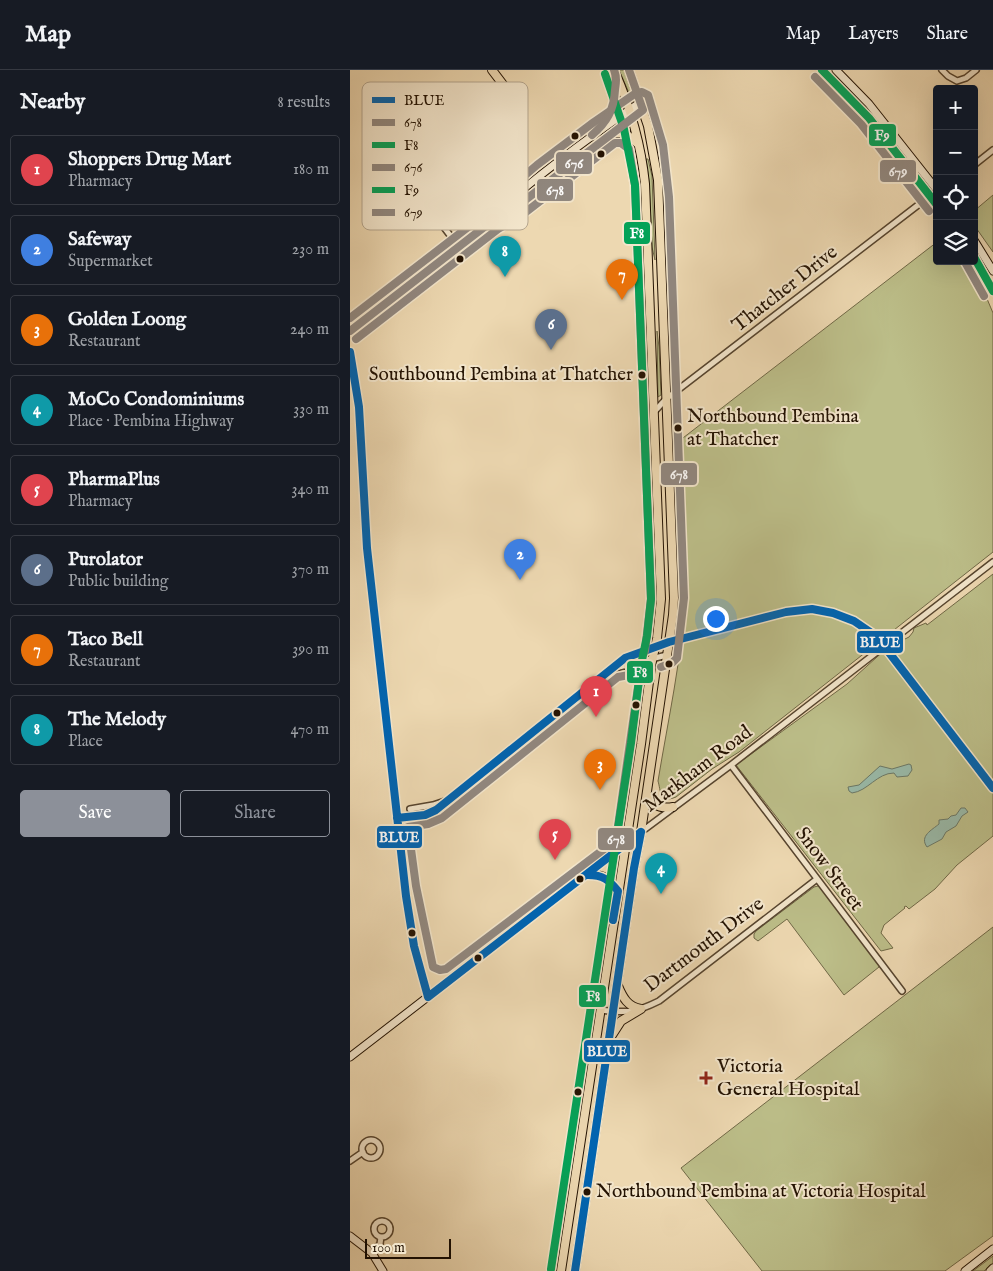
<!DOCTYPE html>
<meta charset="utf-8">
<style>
body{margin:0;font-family:"IM FELL English",serif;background:#242831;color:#f1f3f6}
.controls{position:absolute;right:15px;top:15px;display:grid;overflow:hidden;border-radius:5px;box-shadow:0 5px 20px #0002}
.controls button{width:45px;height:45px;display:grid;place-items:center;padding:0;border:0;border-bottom:1px solid #363941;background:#171b24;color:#f1f3f6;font:25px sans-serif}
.scale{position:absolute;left:15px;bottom:12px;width:86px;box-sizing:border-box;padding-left:5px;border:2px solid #231202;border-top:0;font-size:14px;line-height:18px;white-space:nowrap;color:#231202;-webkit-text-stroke:4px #f3e6cc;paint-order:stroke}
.you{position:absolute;left:365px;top:548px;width:18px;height:18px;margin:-12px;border:4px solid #fff;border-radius:50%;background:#1a73e8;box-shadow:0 0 0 8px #1a73e833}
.badge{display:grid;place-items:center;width:32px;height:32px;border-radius:50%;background:#8c9099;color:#fff;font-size:16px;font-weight:700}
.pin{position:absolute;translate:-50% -41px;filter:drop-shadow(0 1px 2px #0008)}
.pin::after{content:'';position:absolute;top:26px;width:18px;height:15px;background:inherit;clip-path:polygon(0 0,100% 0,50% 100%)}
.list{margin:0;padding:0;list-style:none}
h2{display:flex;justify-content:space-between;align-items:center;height:65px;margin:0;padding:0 20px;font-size:21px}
h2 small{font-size:16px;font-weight:400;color:#9ea1a6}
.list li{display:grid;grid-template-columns:32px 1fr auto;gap:15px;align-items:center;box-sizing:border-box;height:70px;margin:0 10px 10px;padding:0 10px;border:1px solid #363941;border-radius:5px}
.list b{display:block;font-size:19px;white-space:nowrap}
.list p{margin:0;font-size:16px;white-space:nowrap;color:#9ea1a6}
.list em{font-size:16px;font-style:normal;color:#9ea1a6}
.actions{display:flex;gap:10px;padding:15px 20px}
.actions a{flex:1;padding:11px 0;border:1px solid #8c9099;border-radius:5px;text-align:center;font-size:18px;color:#8c9099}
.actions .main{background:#8c9099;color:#fff}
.icon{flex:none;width:28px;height:28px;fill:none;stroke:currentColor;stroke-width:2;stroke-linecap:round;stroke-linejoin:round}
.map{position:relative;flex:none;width:643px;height:1201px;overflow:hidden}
header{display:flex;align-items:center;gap:30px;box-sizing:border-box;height:70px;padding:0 25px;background:#171b24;border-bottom:1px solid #363941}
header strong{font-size:24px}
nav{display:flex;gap:28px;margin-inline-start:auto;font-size:18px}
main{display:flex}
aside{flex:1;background:#171b24}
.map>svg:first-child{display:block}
.green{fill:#bcbe89;stroke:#706846}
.water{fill:#99baa9;stroke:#6a7766}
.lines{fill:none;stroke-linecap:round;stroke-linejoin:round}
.street-casing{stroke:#56442e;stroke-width:8}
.secondary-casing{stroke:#231202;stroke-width:9}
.primary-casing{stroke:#231202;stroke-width:10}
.street{stroke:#f3e6cc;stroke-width:5}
.secondary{stroke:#f3e6cc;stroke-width:7}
.primary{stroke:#edd8b1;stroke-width:8}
.bus-1-casing{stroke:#f3e6cc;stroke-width:11}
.bus-2-casing{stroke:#f3e6cc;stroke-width:11}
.bus-3-casing{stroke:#f3e6cc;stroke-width:11}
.bus-4-casing{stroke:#f3e6cc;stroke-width:11}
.bus-5-casing{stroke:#f3e6cc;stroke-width:11}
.bus-6-casing{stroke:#f3e6cc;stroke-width:11}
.bus-1{stroke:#0064b1;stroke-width:8}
.bus-2{stroke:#918880;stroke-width:8}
.bus-3{stroke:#04a258;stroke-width:8}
.bus-4{stroke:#918880;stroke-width:8}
.bus-5{stroke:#04a258;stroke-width:8}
.bus-6{stroke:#918880;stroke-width:8}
.bus-dot{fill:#231202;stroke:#f3e6cc;stroke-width:2}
.poi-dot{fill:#8f2418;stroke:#f3e6cc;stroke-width:2}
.labels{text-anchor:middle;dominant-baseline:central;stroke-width:4;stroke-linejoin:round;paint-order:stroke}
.bus-label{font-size:19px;fill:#231202;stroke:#f3e6cc;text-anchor:start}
.street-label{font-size:20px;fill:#231202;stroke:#f3e6cc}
.poi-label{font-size:20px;fill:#231202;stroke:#f3e6cc;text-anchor:start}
.key{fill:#f3e6cc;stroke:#b5a68f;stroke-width:1}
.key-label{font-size:14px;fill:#231202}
.line-badge{stroke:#f3e6cc;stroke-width:2}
.badge-label{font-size:14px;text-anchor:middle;font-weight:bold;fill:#fff}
</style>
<header>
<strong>Map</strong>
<nav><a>Map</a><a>Layers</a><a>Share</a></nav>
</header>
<main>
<aside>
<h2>Nearby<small>8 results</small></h2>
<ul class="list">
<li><span class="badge" style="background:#e0444e">1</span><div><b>Shoppers Drug Mart</b><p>Pharmacy</p></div><em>180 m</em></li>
<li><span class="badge" style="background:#3f7fe0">2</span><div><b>Safeway</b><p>Supermarket</p></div><em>230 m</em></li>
<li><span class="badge" style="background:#e8710a">3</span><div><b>Golden Loong</b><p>Restaurant</p></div><em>240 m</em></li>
<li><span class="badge" style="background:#0f9aa8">4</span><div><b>MoCo Condominiums</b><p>Place · Pembina Highway</p></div><em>330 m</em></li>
<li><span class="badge" style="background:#e0444e">5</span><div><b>PharmaPlus</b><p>Pharmacy</p></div><em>340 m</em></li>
<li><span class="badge" style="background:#5c6f8a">6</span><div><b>Purolator</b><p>Public building</p></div><em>370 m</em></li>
<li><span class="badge" style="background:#e8710a">7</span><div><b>Taco Bell</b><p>Restaurant</p></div><em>390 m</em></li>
<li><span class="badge" style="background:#0f9aa8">8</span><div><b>The Melody</b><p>Place</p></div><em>470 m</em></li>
</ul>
<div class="actions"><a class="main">Save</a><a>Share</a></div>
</aside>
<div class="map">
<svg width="643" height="1201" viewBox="0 0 643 1201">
<rect width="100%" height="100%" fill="#edd8b1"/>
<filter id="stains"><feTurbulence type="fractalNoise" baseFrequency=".004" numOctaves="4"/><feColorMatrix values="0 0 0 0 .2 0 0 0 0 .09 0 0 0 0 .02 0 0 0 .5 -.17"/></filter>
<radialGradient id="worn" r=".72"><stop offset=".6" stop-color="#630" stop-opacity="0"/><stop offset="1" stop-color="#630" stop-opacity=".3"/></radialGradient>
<path class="green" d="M269,0h5l9,25v7z
M296,89h2l4,17 3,84 -3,-13 -3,-66z
M643,125v57l-19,-27v-14z
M587,172v19h29l19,33 8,19v239l-254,200 -27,17 -36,28c-17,7 -15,-6 -18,-16 10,-61 24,-123 27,-184l-6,-156z
M307,261l2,16 2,48 -3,2z
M643,504v262l-36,29 -22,24 -26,20 -3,-3 -2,1 1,1 -21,17 -3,8 12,15 -12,3 -145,-186 111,-81 40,-36 22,-11 4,-5 1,-4 12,-5 1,2z
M468,816l3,2 58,77v2l-35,28 -57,-76 -29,22 -4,-3v-4l2,-3 58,-44z
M643,857v309l-48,35h-183l-81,-103z
M643,1186v8l-9,7h-11z"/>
<path class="water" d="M559,694l2,1 1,5 -4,6 -11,1 -3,-4c-17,0 -26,18 -42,20l-3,-2 -1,-4 11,-2 21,-19 12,3z
M611,738h4l3,4 -6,4 -6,10 -10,6 -4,7 -15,8c-8,-11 5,-17 12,-23v-4l9,-1 3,-3 5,-1z"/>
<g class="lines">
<defs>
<path id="street" d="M592,0l6,6 9,5 9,-3 10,-8
M34,65v14l75,98
M624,95l19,-15
M304,342l12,-13 256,-197 15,-9
M265,598l52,-13
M381,695l171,226
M60,739l23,-4 12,-4
M61,747c16,-2 25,-5 37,-17l177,-142 44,-16
M291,762l90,-67 262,-203
M250,940c27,3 35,3 59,-9l158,-122
M12 1079a9 9 0 1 1 18 0a9 9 0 1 1-18 0Z
M0,1091l13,-9
M24 1159a8 8 0 1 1 16 0a8 8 0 1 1-16 0Z
M22,1183l8,-9 1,-7"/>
<path id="secondary" d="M472,0c45,39 79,89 115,135
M486,0l33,34 68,86
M144,149c18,-23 43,-41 66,-59 26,-20 53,-39 81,-58
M624,170l19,31
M624,187l19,34
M0,261l142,-110 24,-14 127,-97
M0,987l291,-225
M0,1166l22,17 11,18
M615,1201l28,-22
M640,1201l3,-3"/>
<path id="primary" d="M142,0l22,29
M251,59l12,-19 3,-30
M262,63h13l13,11
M278,596l15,5 7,8
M297,724c5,12 14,15 26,13
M238,805c17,-1 19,3 30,16
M268,916c5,12 10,21 23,23
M262,965l9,-14 20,-12
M211,1201l80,-527 10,-78 6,-28 4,-39 -16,-415c-4,-39 -15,-78 -31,-114
M225,1201l59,-403 7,-36 32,-217 1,-17 -16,-418 -10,-54 -19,-56"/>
</defs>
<use href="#street" class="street-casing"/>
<use href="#secondary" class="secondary-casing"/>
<use href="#primary" class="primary-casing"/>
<use href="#street" class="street"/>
<use href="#secondary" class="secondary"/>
<use href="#primary" class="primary"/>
<defs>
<path id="bus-1" d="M0,282l9,55 8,141 39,348 8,50 14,51
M47,748l28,-3 11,-5 189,-152 44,-16 117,-30 26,-3 21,4 21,8 19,13 11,12 109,142
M238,805c15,0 21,5 30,16l-5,29
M78,927l213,-165
M225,1201l59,-403 7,-36"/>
<path id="bus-2" d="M0,248l135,-104 24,-25 28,-24 57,-43 42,-29 6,-1 6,3 15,50 6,52 15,401 -7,60 -5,5 -11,4
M6,269l142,-110 24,-14 93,-72h6l8,6 6,36 16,414 -6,52
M290,603l-24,167 -170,129 -6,1 -7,-3 -17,-81 -8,-59 20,-3 14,-6 176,-141z"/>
<path id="bus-3" d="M201,1199l80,-526 10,-78 6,-29 4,-37 -16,-414 -11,-56 -19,-55"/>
<path id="bus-4" d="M242,65c15,-13 22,-25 23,-45 1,-7 2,-13 -1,-20
M0,261l142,-110 24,-14 127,-97 -14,-40"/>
<path id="bus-5" d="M472,0l47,48 68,87
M624,187l19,34"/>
<path id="bus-6" d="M465,7l46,47 68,87
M615,192l19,34"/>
</defs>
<use href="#bus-1" class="bus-1-casing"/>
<use href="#bus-2" class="bus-2-casing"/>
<use href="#bus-3" class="bus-3-casing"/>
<use href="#bus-4" class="bus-4-casing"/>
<use href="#bus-5" class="bus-5-casing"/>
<use href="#bus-6" class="bus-6-casing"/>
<use href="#bus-1" class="bus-1"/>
<use href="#bus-2" class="bus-2"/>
<use href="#bus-3" class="bus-3"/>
<use href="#bus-4" class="bus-4"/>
<use href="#bus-5" class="bus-5"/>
<use href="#bus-6" class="bus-6"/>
</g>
<g class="bus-dot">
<circle cx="225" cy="66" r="4.5"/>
<circle cx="251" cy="84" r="4.5"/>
<circle cx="110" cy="189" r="4.5"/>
<circle cx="292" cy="305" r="4.5"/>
<circle cx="328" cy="358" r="4.5"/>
<circle cx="319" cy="594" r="4.5"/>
<circle cx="286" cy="635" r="4.5"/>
<circle cx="207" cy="643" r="4.5"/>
<circle cx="230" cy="809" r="4.5"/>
<circle cx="62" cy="863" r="4.5"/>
<circle cx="128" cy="888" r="4.5"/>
<circle cx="228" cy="1022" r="4.5"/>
<circle cx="237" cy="1122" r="4.5"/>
</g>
<path class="poi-dot" d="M353.5 1000.5h5v5h5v5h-5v5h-5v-5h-5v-5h5z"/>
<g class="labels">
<g class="bus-label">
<text x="283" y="305" text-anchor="end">Southbound Pembina at Thatcher</text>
<text x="337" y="347">Northbound Pembina<tspan x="337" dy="23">at Thatcher</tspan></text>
<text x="246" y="1122">Northbound Pembina at Victoria Hospital</text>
</g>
<g class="street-label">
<text transform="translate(435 219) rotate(-38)">Thatcher Drive</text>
<text transform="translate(348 699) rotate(-37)">Markham Road</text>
<text transform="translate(479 799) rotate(53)">Snow Street</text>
<text transform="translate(354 875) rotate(-37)">Dartmouth Drive</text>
</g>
<g class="poi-label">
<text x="367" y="996">Victoria<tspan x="367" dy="23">General Hospital</tspan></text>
</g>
</g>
<rect x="12" y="12" width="166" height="148" rx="8" class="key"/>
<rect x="22" y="27" width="23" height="6" fill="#0064b1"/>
<rect x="22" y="49" width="23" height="7" fill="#918880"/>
<rect x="22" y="72" width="23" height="6" fill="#04a258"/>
<rect x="22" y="94" width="23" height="7" fill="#918880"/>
<rect x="22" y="117" width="23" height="6" fill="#04a258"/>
<rect x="22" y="139" width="23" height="7" fill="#918880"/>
<g class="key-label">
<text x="54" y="35">BLUE</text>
<text x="54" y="57">678</text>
<text x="54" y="80">F8</text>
<text x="54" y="102">676</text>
<text x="54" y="125">F9</text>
<text x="54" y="147">679</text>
</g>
<g class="line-badge">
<rect x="518" y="53" width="29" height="24" rx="5" fill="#04a258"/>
<rect x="205" y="81" width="38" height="24" rx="5" fill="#918880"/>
<rect x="529" y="89" width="38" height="24" rx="5" fill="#918880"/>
<rect x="186" y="108" width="38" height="24" rx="5" fill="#918880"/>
<rect x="273" y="151" width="28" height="24" rx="5" fill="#04a258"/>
<rect x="310" y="392" width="38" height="24" rx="5" fill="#918880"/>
<rect x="506" y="560" width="48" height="24" rx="5" fill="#0064b1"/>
<rect x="276" y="590" width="28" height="24" rx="5" fill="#04a258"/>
<rect x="26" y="755" width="47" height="24" rx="5" fill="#0064b1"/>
<rect x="247" y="757" width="38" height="24" rx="5" fill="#918880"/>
<rect x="228" y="914" width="29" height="24" rx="5" fill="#04a258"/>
<rect x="233" y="969" width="48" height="24" rx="5" fill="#0064b1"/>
</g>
<g class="badge-label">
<text x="532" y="70">F9</text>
<text x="224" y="98">676</text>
<text x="548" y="106">679</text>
<text x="205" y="125">678</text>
<text x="287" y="168">F8</text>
<text x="329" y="409">678</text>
<text x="530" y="577">BLUE</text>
<text x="290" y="607">F8</text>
<text x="49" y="772">BLUE</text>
<text x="266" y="774">678</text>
<text x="243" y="931">F8</text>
<text x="257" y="986">BLUE</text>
</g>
<rect width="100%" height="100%" filter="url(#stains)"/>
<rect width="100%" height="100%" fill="url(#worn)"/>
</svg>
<div class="controls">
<button>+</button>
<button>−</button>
<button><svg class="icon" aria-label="locate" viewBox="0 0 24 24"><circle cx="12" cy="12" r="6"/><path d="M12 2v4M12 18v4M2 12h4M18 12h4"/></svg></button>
<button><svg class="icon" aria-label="layers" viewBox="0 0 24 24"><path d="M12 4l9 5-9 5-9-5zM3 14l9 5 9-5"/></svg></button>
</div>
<div class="scale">100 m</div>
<div class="you"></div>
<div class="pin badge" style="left:246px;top:647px;background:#e0444e">1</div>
<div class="pin badge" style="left:170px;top:510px;background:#3f7fe0">2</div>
<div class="pin badge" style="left:250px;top:720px;background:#e8710a">3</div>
<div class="pin badge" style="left:311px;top:824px;background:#0f9aa8">4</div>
<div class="pin badge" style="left:205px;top:790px;background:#e0444e">5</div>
<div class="pin badge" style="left:201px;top:280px;background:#5c6f8a">6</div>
<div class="pin badge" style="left:272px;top:230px;background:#e8710a">7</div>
<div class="pin badge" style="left:155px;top:207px;background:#0f9aa8">8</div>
</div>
</main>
